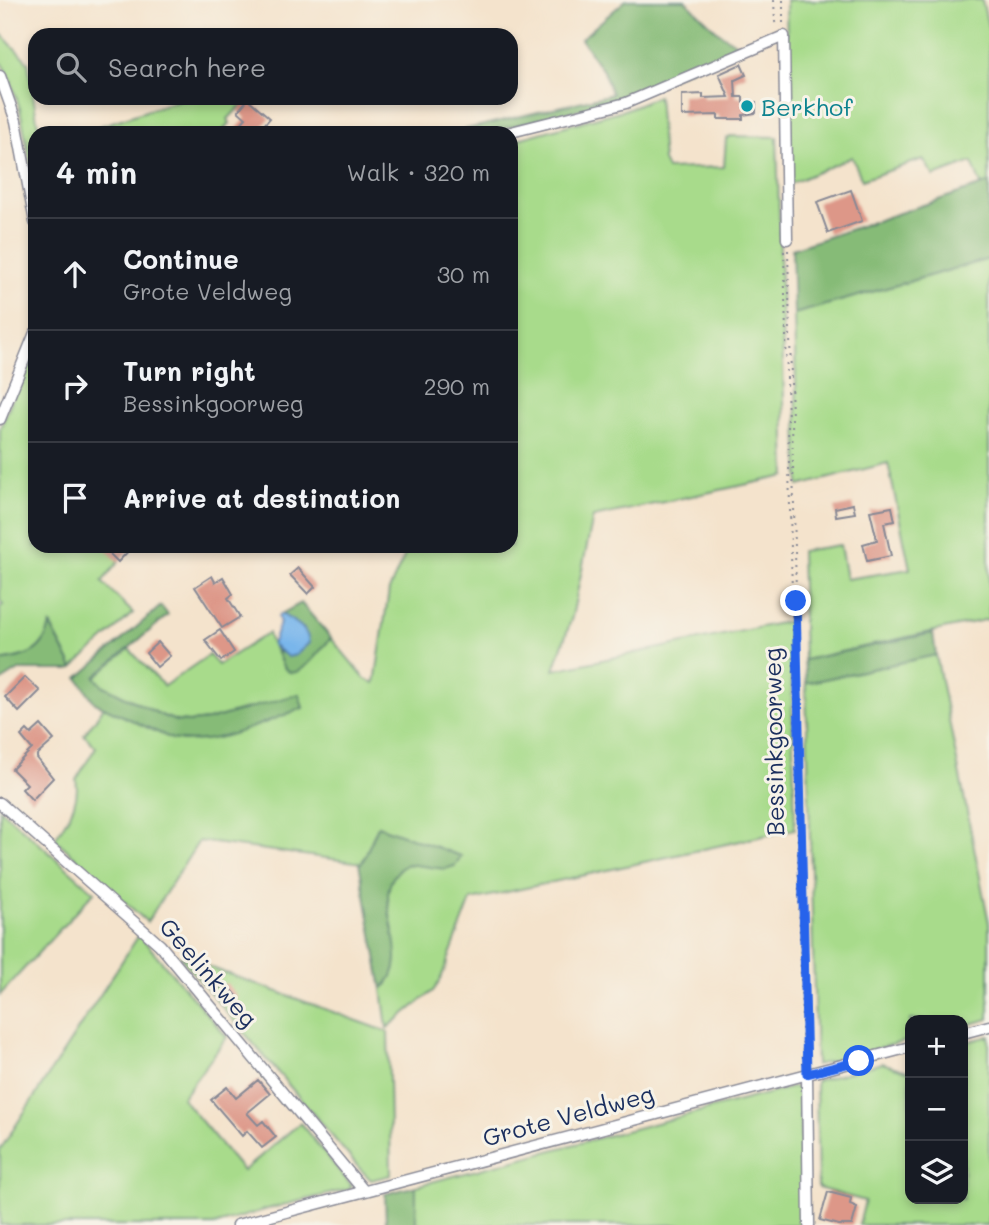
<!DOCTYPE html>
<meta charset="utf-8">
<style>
body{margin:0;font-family:Mali,sans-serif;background:#20242c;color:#f1f3f6}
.controls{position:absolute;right:21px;bottom:21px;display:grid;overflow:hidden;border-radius:14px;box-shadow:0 4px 10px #0003}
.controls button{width:63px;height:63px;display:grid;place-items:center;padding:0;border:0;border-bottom:2px solid #363941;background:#171b24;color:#f1f3f6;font:35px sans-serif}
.stop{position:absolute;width:21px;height:21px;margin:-16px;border:5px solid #2563eb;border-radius:50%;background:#fff}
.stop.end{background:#2563eb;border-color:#fff;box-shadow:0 2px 7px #0008}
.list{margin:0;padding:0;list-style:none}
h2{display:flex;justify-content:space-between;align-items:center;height:91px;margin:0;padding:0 28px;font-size:30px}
h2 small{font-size:23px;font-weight:400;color:#9ea1a6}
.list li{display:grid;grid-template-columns:46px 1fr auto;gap:21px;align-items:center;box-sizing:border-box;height:112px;padding:0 28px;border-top:2px solid #363941}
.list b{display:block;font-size:26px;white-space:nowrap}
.list p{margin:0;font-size:23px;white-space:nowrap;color:#9ea1a6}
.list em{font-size:23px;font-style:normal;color:#9ea1a6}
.icon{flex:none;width:38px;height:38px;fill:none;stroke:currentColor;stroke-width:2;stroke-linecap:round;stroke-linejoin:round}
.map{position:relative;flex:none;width:989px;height:1225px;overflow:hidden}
.search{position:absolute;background:#171b24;box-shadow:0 4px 10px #0003;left:28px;top:28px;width:490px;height:77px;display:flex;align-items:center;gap:18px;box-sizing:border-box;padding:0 24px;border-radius:21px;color:#9ea1a6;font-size:26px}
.panel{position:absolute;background:#171b24;box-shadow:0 4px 10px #0003;left:28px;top:126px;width:490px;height:427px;border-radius:21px}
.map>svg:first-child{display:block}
.green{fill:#a8db8b;stroke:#628574;stroke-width:2}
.forest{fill:#86bb77;stroke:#50756a;stroke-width:2}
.water{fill:#79b6eb;stroke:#4a72a4;stroke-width:2}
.building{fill:#dd9788}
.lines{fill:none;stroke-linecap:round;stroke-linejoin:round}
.street-casing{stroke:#888995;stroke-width:13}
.path{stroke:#888995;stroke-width:2;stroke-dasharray:2 5;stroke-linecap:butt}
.street{stroke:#fff;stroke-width:10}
.route{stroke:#2563eb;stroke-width:9}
.culture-dot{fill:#0f9aa8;stroke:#f7f3e8;stroke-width:2.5}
.labels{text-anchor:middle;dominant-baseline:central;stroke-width:6;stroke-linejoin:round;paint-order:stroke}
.culture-label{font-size:24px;fill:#0d838f;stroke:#f7f3e8;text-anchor:start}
.street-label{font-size:24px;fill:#1b2f5e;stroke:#f7f3e8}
</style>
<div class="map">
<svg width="989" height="1225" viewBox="0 0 989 1225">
<rect width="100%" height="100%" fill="#f7f3e8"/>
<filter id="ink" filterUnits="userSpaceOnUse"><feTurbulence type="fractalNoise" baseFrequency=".0143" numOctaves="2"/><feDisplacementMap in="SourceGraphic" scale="14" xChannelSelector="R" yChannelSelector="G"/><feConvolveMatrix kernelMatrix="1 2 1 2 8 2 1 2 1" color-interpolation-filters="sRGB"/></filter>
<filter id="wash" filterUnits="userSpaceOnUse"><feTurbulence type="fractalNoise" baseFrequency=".00686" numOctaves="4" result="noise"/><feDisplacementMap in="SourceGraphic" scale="28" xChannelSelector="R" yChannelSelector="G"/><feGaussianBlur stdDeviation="1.57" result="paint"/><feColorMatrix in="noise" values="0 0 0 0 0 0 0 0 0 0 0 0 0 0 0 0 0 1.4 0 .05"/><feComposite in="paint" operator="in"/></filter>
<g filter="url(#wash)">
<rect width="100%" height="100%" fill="#f4e3cc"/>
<path class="green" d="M786,0h196l7,30v153l-8,2 -9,-23 -38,14 -11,-17 -61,21 -10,-23 -62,27z
M0,33l28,29 11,71h-4v55l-15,-79 -11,-33 -9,-15z
M658,96l5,65 4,8 57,-2 2,-28 4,-3 47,1 9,339 -193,41 -21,100 -18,53 236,-49 5,208 -324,71 -31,81 -7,10 -46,37 -5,-39 6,-5c2,-14 7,-31 6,-45 -2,-29 -19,-56 13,-75l20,2 -49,-40 -16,37 -163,-22 -52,81 -92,-83c11,-19 26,-37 21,-59l20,-33 -12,-12 20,-28 68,32 12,2 119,-33 -4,-13 -91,25 -19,2 -13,-1 -13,-5 -61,-31 -8,-8 35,-28 35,37 45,-31 9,10 50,-32c1,11 9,17 12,28l26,5 25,-28 34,41 10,4 14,-93 20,-44h102v-405l116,-32z
M185,98h63l-20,21 2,4 -9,10h-142z
M989,259v360l-185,41 -3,-109 39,-6 6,34 64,-10 -22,-106 -89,23 -5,-172z
M35,343v203h70l14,15 -17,21 31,31 -60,55 -22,-42c-10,28 -23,30 -51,35v-54l3,-2 -3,-6v-170z
M936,655l53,268v96l-26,7v-6h-53v20l-94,25 -10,-382z
M0,809l94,83 -94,103z
M139,935l88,102 -45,61 61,73 57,-48 51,62 -1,4 -79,19 -57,17h-214v-75z
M179,956l209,76 3,143 -20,5 -11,-11z
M989,1036v189h-130l6,-24 -47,-13 -2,-107 66,-18 28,9v127h53v-156z
M793,1087h6l4,138h-387v-39z"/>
<path class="forest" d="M626,0h59l33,32 22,14 -83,38 -60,21 -112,28h-34l161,-39 -9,-23 -22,-32z
M989,183v76l-195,55 -2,-65z
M301,603l30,35c-17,19 -43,60 -54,12l3,2 24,-23 -23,-15z
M161,606l7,9 -73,62 7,8 61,31 13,5 13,1 19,-2 91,-26 4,14c-40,14 -88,40 -131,31l-77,-36 -17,-25z
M50,625l23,43 -3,2h-51l-19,12v-21c27,-5 43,-7 50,-36z
M933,633l3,22 -130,28 -2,-23z
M378,826l83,30 -6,10 -10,3 -38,-5c-48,29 15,91 -25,125l-23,-126h3z
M416,1186v39h-30l-1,-31z"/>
<path class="water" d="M281,614c13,8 27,13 28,29l-13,12 -8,2 -16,-12 8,-22 -2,-7z"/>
<g id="blocks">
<path class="building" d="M741,64l5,11 -11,5 1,17h7v6l13,-1v11l-13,2v4h-25v-4l-36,1v-21l21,-1v4l26,-1 -10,-23z
M248,99l22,19 -13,15h-24l13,-15 -8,-7z
M851,190l11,31 -34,12 -11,-31z
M853,504l2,9 -19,3 -1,-8z
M892,507l3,14 -11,2 7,33 -24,5 -4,-17 14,-4 -7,-29z
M102,546h31l-15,16z
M298,568l17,19 -7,7 -18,-19z
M212,576l3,6 8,-5 10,17 -5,4 12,19 -18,11 -27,-41z
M220,630l14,22 -13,9 -16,-21z
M158,642l12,14 -13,11 -11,-14z
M25,677l15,14 -21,21 -14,-15z
M41,725l13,15 -17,15v3l16,20 -21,22 -10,-11 5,-5 -15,-15 20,-20 -11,-13 6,-6 4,4z
M226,983l12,14 -9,7 -12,-14z
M258,1080l12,14 -23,19 11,12 5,-4 13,16 -14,11 -15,-17 -5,5 -31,-36 16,-13 9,11z
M828,1192l23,6 -1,6 7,3 -5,18h-13l-19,-5z"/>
</g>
</g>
<g filter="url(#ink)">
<use href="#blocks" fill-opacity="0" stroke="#888995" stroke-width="2"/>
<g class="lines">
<defs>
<path id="street" d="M0,76l16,45 19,101
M507,133l119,-30 158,-67 3,203
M0,419l35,-86
M0,803l160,142 204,246
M963,1033l26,-7
M807,1074l2,151
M237,1225l673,-178"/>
</defs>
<use href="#street" class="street-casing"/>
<path class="path" d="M774,0l1,22 3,4
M783,0v25
M788,250l19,813
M784,251l19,813"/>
<use href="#street" class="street"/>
</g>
</g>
<g class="lines" filter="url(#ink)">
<path class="route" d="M796,601l11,473 52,-13"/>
</g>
<circle class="culture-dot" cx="747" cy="106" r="7"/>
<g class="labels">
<g class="culture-label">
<text x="761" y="106">Berkhof</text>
</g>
<g class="street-label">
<text transform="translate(773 742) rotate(-91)">Bessinkgoorweg</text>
<text transform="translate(209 972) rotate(49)">Geelinkweg</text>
<text transform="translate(568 1115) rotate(-15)">Grote Veldweg</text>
</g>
</g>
</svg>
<div class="controls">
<button>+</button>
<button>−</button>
<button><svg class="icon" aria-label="layers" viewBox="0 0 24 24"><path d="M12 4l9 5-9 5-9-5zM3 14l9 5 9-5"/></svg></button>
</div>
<div class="stop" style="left:859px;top:1061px"></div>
<div class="stop end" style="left:796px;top:601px"></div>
<div class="search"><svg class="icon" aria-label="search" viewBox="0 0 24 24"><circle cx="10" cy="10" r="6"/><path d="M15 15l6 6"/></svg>Search here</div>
<section class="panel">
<h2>4 min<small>Walk · 320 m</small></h2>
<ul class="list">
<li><svg class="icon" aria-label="ahead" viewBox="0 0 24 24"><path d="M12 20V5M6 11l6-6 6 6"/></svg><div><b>Continue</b><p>Grote Veldweg</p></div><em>30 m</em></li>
<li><svg class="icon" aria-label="right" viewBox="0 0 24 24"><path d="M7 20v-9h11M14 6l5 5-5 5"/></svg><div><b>Turn right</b><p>Bessinkgoorweg</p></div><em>290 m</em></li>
<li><svg class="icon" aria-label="arrive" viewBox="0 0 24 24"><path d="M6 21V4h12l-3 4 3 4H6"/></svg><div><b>Arrive at destination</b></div></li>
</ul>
</section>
</div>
